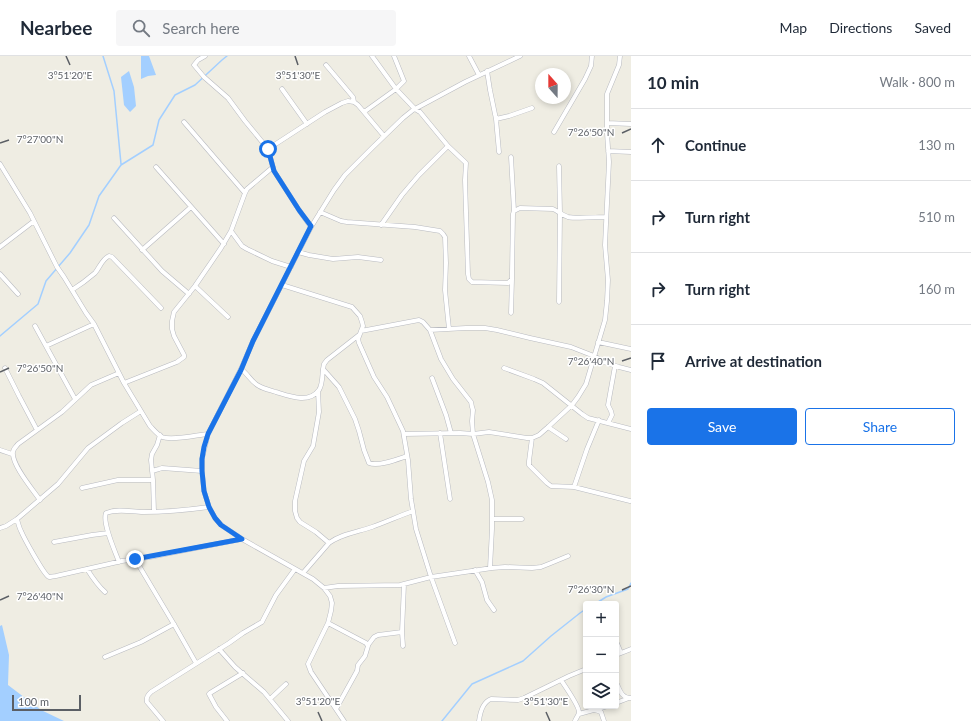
<!DOCTYPE html>
<meta charset="utf-8">
<style>
body{margin:0;font-family:Lato,sans-serif;background:#f6f6f7;color:#1f2937}
.controls{position:absolute;right:12px;bottom:12px;display:grid;overflow:hidden;border-radius:4px;box-shadow:0 2px 6px #0003}
.controls button{width:36px;height:36px;display:grid;place-items:center;padding:0;border:0;border-bottom:1px solid #e0e1e3;background:#fff;color:#1f2937;font:20px sans-serif}
.compass{position:absolute;left:535px;top:12px;width:36px;height:36px;border-radius:50%;background:#fff;box-shadow:0 2px 6px #0003;rotate:339deg}
.scale{position:absolute;left:12px;bottom:10px;width:69px;box-sizing:border-box;padding-left:4px;border:2px solid #5b5f65;border-top:0;font-size:11px;line-height:14px;white-space:nowrap;color:#5b5f65;-webkit-text-stroke:3px #fff;paint-order:stroke}
.stop{position:absolute;width:12px;height:12px;margin:-9px;border:3px solid #1a73e8;border-radius:50%;background:#fff}
.stop.end{background:#1a73e8;border-color:#fff;box-shadow:0 1px 4px #0008}
.list{margin:0;padding:0;list-style:none}
h2{display:flex;justify-content:space-between;align-items:center;height:52px;margin:0;padding:0 16px;font-size:17px}
h2 small{font-size:13px;font-weight:400;color:#747a83}
.list li{display:grid;grid-template-columns:26px 1fr auto;gap:12px;align-items:center;box-sizing:border-box;height:72px;padding:0 16px;border-top:1px solid #e0e1e3}
.list b{display:block;font-size:15px;white-space:nowrap}
.list em{font-size:13px;font-style:normal;color:#747a83}
.actions{display:flex;gap:8px;padding:12px 16px}
.actions a{flex:1;padding:9px 0;border:1px solid #1a73e8;border-radius:4px;text-align:center;font-size:14px;color:#1a73e8}
.actions .main{background:#1a73e8;color:#fff}
.icon{flex:none;width:22px;height:22px;fill:none;stroke:currentColor;stroke-width:2;stroke-linecap:round;stroke-linejoin:round}
.map{position:relative;flex:none;width:631px;height:665px;overflow:hidden}
header{display:flex;align-items:center;gap:24px;box-sizing:border-box;height:56px;padding:0 20px;background:#fff;border-bottom:1px solid #e0e1e3}
header strong{font-size:19px}
nav{display:flex;gap:22px;margin-inline-start:auto;font-size:14px}
.search{width:280px;height:36px;background:#f6f6f7;display:flex;align-items:center;gap:10px;box-sizing:border-box;padding:0 14px;border-radius:4px;color:#747a83;font-size:15px}
main{display:flex}
aside{flex:1;background:#fff}
.map>svg:first-child{display:block}
.water{fill:#a3cfff}
.lines{fill:none;stroke-linecap:round;stroke-linejoin:round}
.stream{stroke:#a3cfff;stroke-width:1.5}
.minor-casing{stroke:#b8bac0;stroke-width:5}
.minor{stroke:#fff;stroke-width:4}
.route{stroke:#1a73e8;stroke-width:5}
.ticks{fill:none;stroke:#5b5f65;stroke-width:1.5}
.ticks-label{font-size:10px;text-anchor:middle;fill:#5b5f65;stroke:#fff;stroke-width:3;stroke-linejoin:round;paint-order:stroke}
</style>
<header>
<strong>Nearbee</strong>
<div class="search"><svg class="icon" aria-label="search" viewBox="0 0 24 24"><circle cx="10" cy="10" r="6"/><path d="M15 15l6 6"/></svg>Search here</div>
<nav><a>Map</a><a>Directions</a><a>Saved</a></nav>
</header>
<main>
<div class="map">
<svg width="631" height="665" viewBox="0 0 631 665">
<rect width="100%" height="100%" fill="#efede3"/>
<path class="water" d="M141,0h8l7,19 -8,1 -7,3z
M129,15l5,16 2,19 -6,6 -6,-7 -3,-28z
M2,569l7,30 -1,30 33,25 23,11h-64v-95z"/>
<g class="lines">
<path class="stream" d="M103,0l11,35 7,73
M0,280l38,-32 8,-23 24,-28 19,-28 10,-29 22,-31 32,-20 6,-25 16,-25 20,-10 27,-25 5,-4
M595,548l11,-7 22,-8 3,-6
M442,665l30,-37 51,-23 28,-25 29,-23 6,-4"/>
<defs>
<path id="minor" d="M205,0l-7,4 -4,5 10,12 24,21 17,23 23,28 6,22 25,39 12,17
M372,0l24,33 19,20 5,3 28,34 18,17 -1,17 3,94 1,5 3,3 36,1 4,-4v-7l1,-58 1,-3 -3,-54
M469,0l10,19
M326,9l27,32 1,5
M487,15l3,19 6,29 3,33
M282,33l25,35
M364,56l32,-23 8,-8 -10,-25
M496,63l13,-3 23,-8
M184,66l61,71
M607,67l24,1
M554,76l31,-53 6,-13 1,-10
M268,93l57,-37 17,-9 6,-2 6,1 4,3 26,31
M608,95l23,1
M0,108l30,49 27,54 7,10 22,36 8,11 30,59 26,43c4,4 7,8 12,11 10,4 35,-2 46,-3
M156,111l68,77
M514,155l6,-3 33,1c5,2 9,6 15,8 8,2 29,0 38,0
M320,156l21,9 6,1 68,5 25,4 3,3 2,3 1,26 -1,27 4,39
M114,162l48,53 27,23
M381,169l21,-30 17,-20 29,-29
M231,175l11,15 5,3 25,12 19,6
M0,191l34,-26
M142,194l49,-43
M298,196l11,3 24,4 25,-2 23,3
M0,218l18,20
M282,229l70,22 8,9 2,6 1,4 -5,13 1,4 15,34 13,20 16,34 5,29 3,39 5,30 15,48 24,66
M195,230l33,31
M72,234c8,-5 16,-11 23,-17 5,-6 7,-14 14,-17l3,1 49,51
M559,246l1,-89 -1,-47
M511,257l1,-34
M35,270l40,73
M430,274l36,-2h19l12,2 33,8 41,9 23,9 10,6 15,5 12,3
M361,275l58,-11 4,2 7,8 11,29 12,20 18,23 1,5 1,3 -1,11 1,13 15,48 4,18v29l-2,39
M359,279l-32,25 -3,4 -1,5 16,18 16,32 4,12 5,19 5,13c9,4 29,-4 38,-7
M598,286l33,7
M46,290l48,-22
M5,312l14,28 18,34
M504,312l30,11 9,4 39,31 6,4 43,11
M241,313c7,5 10,13 18,17 5,3 11,4 17,6 13,4 33,12 43,-2 4,-6 3,-15 4,-21
M432,322l14,37 5,18
M124,327l53,-21 7,-5v-2l-10,-19 -2,-7v-8l2,-9 21,-26 26,-38 10,-17 14,-38 2,-4 26,-22
M318,335l1,21 -6,34 -9,15 -9,40v10l2,7 3,4 16,10 13,11
M141,355l-19,12 -34,25 -30,36 -41,35c1,4 2,8 4,12 3,7 23,44 28,46 2,0 5,-1 7,-1l66,-15 28,-4 92,-18
M608,367l4,-8 -1,-4 -3,-6 7,-39
M548,371l18,12
M440,377l10,66
M404,378l56,-1 13,1 16,-2 38,6h5l7,-3 8,-7 25,-23 6,-8 8,-13 19,-64 2,-19 1,-21 -3,-35 4,-83 -2,-29v-39l12,-29 1,-9
M532,382l-3,23v4l18,18 4,3 23,1 56,14
M0,394l12,4
M152,415l7,-2 3,-1 40,3
M574,431l13,-38 12,-29
M82,432l36,-8h35
M40,444c-7,-10 -29,-36 -27,-48 0,-3 3,-5 5,-8l44,-32 29,-27 28,-12
M154,456l-1,-32 -2,-20 1,-6 5,-9 3,-10
M492,463h30
M0,472l6,-2 11,-7
M54,486l38,-7 16,-2
M135,503l40,67 21,37
M119,506c-4,-11 -17,-39 -13,-49 12,-5 26,-1 37,-1 22,0 44,-2 66,-5
M87,513c5,8 10,16 18,23
M475,514l7,12 5,18 7,10
M303,517l26,-30c12,-9 28,-11 43,-16 14,-5 27,-11 41,-16
M324,532l14,-2 62,-1 31,-8 61,-9 13,-1 27,1 9,-1 10,-4 17,-7
M328,567l38,20 2,3 -3,10 -7,9 -1,6 -21,38
M616,585l5,12
M368,589l6,-8 4,-2 24,-3
M403,590l-1,-14 2,-48
M219,593l16,18 29,25 24,29
M616,599l15,-6
M105,601l36,-15 33,-18
M561,624c4,6 18,26 18,32 0,3 -3,6 -4,9
M616,626c4,8 5,16 15,16
M270,643l16,-15
M616,647l13,-5
M595,654l6,2 3,9
M579,658l29,-8
M163,665l-16,-19c-1,-5 1,-7 4,-10l78,-49 14,-10 19,-11 1,-2 13,-25 19,-26
M227,665l-11,-14 -7,-13 1,-1 33,-20
M344,665l-33,-49 -3,-8 20,-41 3,-12 1,-8 -2,-7 -6,-8 -11,-9 -71,-40 -21,-14 -6,-7 -6,-11 -5,-16 -2,-20v-12l6,-25 33,-65 12,-28 58,-114 23,-37 11,-15 27,-27 31,-30 10,-8 52,-28 55,-26
M479,665c1,-8 4,-19 12,-22l27,1 6,-2 45,-22 17,-7"/>
</defs>
<use href="#minor" class="minor-casing"/>
<use href="#minor" class="minor"/>
</g>
<g class="lines">
<path class="route" d="M135,503l107,-20 -21,-14 -6,-7 -6,-11 -5,-16 -2,-20v-12l2,-12 4,-13 33,-64 12,-29 58,-115 -12,-16 -25,-39 -6,-22"/>
</g>
<path class="ticks" d="M66,0l4,9M295,0l3,9M622,77l9,-4M0,87l9,-3M622,305l9,-3M0,316l9,-4M622,534l9,-4M0,544l9,-4M318,656l4,9M546,656l4,9"/>
<g class="ticks-label">
<text x="70" y="23">3°51'20"E</text>
<text x="298" y="23">3°51'30"E</text>
<text x="591" y="80">7°26'50"N</text>
<text x="40" y="87">7°27'00"N</text>
<text x="591" y="309">7°26'40"N</text>
<text x="40" y="316">7°26'50"N</text>
<text x="591" y="537">7°26'30"N</text>
<text x="40" y="544">7°26'40"N</text>
<text x="318" y="649">3°51'20"E</text>
<text x="546" y="649">3°51'30"E</text>
</g>
</svg>
<div class="controls">
<button>+</button>
<button>−</button>
<button><svg class="icon" aria-label="layers" viewBox="0 0 24 24"><path d="M12 4l9 5-9 5-9-5zM3 14l9 5 9-5"/></svg></button>
</div>
<svg class="compass" viewBox="-18 -18 36 36"><path d="M0-13l5 13h-10z" fill="#e53935"/><path d="M0 13l5-13h-10z" fill="#747a83"/></svg>
<div class="scale">100 m</div>
<div class="stop" style="left:268px;top:93px"></div>
<div class="stop end" style="left:135px;top:503px"></div>
</div>
<aside>
<h2>10 min<small>Walk · 800 m</small></h2>
<ul class="list">
<li><svg class="icon" aria-label="ahead" viewBox="0 0 24 24"><path d="M12 20V5M6 11l6-6 6 6"/></svg><div><b>Continue</b></div><em>130 m</em></li>
<li><svg class="icon" aria-label="right" viewBox="0 0 24 24"><path d="M7 20v-9h11M14 6l5 5-5 5"/></svg><div><b>Turn right</b></div><em>510 m</em></li>
<li><svg class="icon" aria-label="right" viewBox="0 0 24 24"><path d="M7 20v-9h11M14 6l5 5-5 5"/></svg><div><b>Turn right</b></div><em>160 m</em></li>
<li><svg class="icon" aria-label="arrive" viewBox="0 0 24 24"><path d="M6 21V4h12l-3 4 3 4H6"/></svg><div><b>Arrive at destination</b></div></li>
</ul>
<div class="actions"><a class="main">Save</a><a>Share</a></div>
</aside>
</main>
